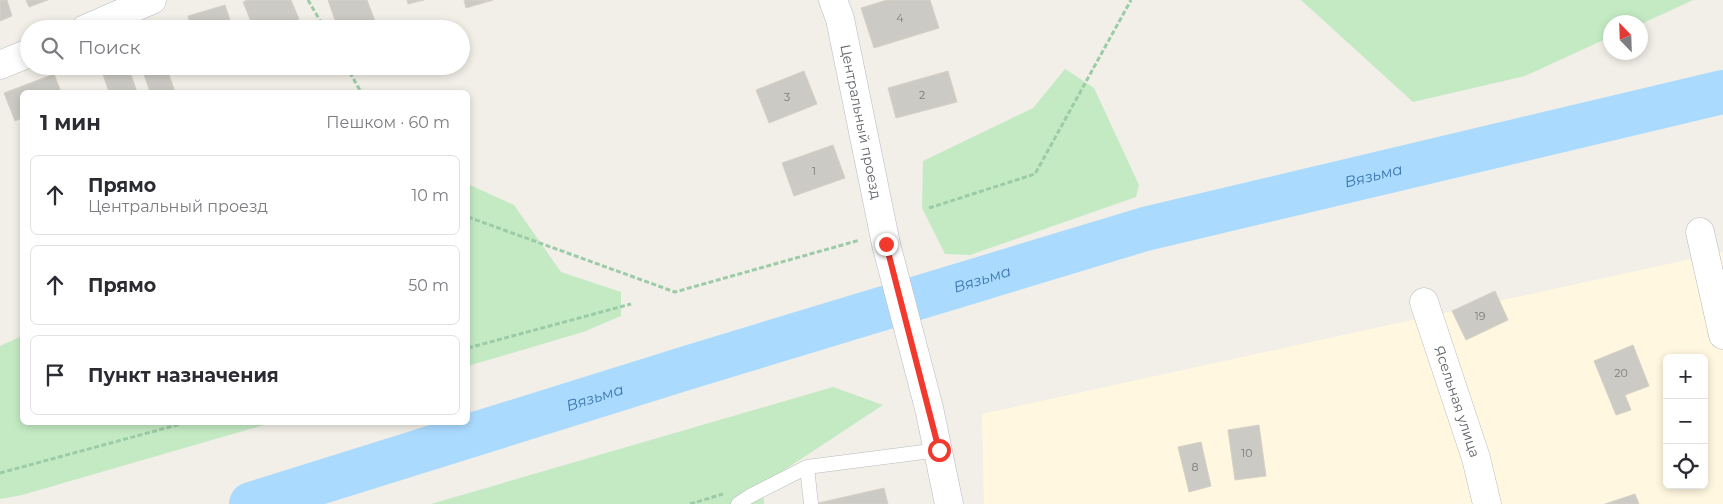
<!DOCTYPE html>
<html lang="ru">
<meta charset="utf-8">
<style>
body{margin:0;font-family:Montserrat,sans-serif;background:#f7f7f7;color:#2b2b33}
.controls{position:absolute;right:15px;bottom:15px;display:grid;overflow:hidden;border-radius:8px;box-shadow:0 2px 8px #0003}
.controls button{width:45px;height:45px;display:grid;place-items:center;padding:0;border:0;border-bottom:1px solid #e1e1e2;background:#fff;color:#2b2b33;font:25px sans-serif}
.compass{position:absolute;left:1603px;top:15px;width:45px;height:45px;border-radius:50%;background:#fff;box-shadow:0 2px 8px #0003;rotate:337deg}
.stop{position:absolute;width:15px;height:15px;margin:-11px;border:4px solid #f2392d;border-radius:50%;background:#fff}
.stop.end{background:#f2392d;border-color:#fff;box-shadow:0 1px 5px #0008}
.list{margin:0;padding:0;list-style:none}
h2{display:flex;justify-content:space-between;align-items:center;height:65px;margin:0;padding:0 20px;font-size:21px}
h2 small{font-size:16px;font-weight:400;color:#7c7c81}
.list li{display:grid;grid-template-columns:32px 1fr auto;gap:15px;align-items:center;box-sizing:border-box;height:80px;margin:0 10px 10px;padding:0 10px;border:1px solid #e1e1e2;border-radius:8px}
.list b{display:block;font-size:19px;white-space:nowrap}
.list p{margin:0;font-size:16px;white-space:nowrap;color:#7c7c81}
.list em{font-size:16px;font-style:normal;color:#7c7c81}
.icon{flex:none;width:28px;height:28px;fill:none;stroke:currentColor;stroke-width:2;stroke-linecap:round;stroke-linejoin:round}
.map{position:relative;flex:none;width:1723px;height:504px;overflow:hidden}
.search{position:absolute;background:#fff;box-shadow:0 2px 8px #0003;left:20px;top:20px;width:450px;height:55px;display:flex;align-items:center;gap:12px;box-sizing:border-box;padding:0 18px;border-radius:28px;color:#7c7c81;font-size:19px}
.panel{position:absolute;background:#fff;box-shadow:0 2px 8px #0003;left:20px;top:90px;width:450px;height:335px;border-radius:8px}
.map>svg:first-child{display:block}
.commercial{fill:#fff7df;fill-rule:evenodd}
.green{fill:#c4eac3}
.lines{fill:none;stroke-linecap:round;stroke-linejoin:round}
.river{stroke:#aadbff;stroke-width:44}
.building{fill:#cccac4;stroke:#d7d1c5}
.lane-casing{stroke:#b8babe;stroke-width:15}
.street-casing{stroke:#b8babe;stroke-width:29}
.secondary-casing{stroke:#b9bcc1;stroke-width:29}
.path{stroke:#9ccba8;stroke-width:3;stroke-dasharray:5 2.5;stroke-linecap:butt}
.lane{stroke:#fff;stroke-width:14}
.street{stroke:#fff;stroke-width:28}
.secondary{stroke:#fff;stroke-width:28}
.route{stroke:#f2392d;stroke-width:6}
.labels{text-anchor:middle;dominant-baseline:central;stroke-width:5;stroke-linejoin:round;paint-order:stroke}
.number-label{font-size:11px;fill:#7a7d7f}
.street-label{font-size:14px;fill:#5f6368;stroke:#fff}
.water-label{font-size:15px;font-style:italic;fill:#3c75af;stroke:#fff}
</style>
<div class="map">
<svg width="1723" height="504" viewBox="0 0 1723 504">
<rect width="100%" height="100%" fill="#f1efe7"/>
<path class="commercial" d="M1723,252v252h-739l-2,-90zM1667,358h37v127h-37z"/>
<path class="green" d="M1301,0h392l-52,24 -31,-2v15l-85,39 -112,26z
M1065,69l29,19 45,97 -3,12 -166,58 -25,-1 -23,-46 1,-47 110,-53z
M468,184l46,21 47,67 60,20v24l-38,16 -115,34z
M22,336v86l249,1 -249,72 -22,4v-153z
M833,387l50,18 -120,79 1,20h-333z"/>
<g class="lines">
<path class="river" id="s1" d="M251,504l442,-138 452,-137 578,-137"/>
</g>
<path class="building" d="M0,0h7l5,16 -12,5z
M26,0h22l-19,7z
M247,0h44l8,19 -24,10h-21l-11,-27z
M328,0h39l11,29h-40z
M407,0h17l-16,4z
M464,0h29l-27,8z
M887,0h43l9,28 -65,20 -13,-40z
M225,5l8,24h-41l-4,-13z
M100,66h28l9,26h-28z
M141,66h25l9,26h-25z
M804,71l13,33 -48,19 -13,-33z
M948,71l9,31 -61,16 -8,-30z
M54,74l7,18h-39v26l-7,3 -11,-28z
M833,145l12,33 -51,18 -12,-33z
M1495,291l13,29 -42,20 -14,-29z
M1633,345l16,41 -24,9 6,15 -15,5 -22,-54z
M1259,425l7,51 -31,4 -7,-50z
M1201,442l10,44 -22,6 -11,-45z
M884,488l4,16h-74z
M1635,494l4,10h-34z"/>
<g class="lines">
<defs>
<path id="lane" d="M738,504l12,-8 57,-29
M811,504l-4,-37 132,-17"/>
<g id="street">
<path d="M85,29l67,-29"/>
<path d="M0,65l29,-12"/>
<path d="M1700,232l23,103"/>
<path id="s2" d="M1424,302l52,156 11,46"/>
</g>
<g id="secondary">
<path id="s3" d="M833,0l7,19 46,225 43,164 20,96"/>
</g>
</defs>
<use href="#lane" class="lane-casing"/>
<use href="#street" class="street-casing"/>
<use href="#secondary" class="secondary-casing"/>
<path class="path" d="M308,0l17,29
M346,66l15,26
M929,208l106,-34 96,-174
M468,217l207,75 185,-52
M468,348l163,-44
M0,473l188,-51
M690,504l33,-10"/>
<use href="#lane" class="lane"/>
<use href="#street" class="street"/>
<use href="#secondary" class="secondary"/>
</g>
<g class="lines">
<path class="route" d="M886,244l53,206"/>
</g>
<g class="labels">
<g class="number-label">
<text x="900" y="18">4</text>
<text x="922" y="95">2</text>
<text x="787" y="97">3</text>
<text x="814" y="171">1</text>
<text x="1480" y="316">19</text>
<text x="1621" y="373">20</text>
<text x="1247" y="453">10</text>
<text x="1195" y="467">8</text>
</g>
<g class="street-label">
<text stroke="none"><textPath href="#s3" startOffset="125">Центральный проезд</textPath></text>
<text stroke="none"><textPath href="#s2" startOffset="105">Ясельная улица</textPath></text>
</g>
<g class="water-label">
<text stroke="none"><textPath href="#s1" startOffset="1170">Вязьма</textPath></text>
<text stroke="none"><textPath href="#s1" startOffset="765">Вязьма</textPath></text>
<text stroke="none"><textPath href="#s1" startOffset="360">Вязьма</textPath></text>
</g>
</g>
</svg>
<div class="controls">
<button>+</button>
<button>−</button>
<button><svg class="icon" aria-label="locate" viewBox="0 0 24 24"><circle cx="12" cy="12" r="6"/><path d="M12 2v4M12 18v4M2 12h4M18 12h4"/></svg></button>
</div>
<svg class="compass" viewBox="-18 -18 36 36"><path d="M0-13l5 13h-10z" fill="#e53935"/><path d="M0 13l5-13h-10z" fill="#7c7c81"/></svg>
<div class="stop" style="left:939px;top:450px"></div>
<div class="stop end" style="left:886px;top:244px"></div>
<div class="search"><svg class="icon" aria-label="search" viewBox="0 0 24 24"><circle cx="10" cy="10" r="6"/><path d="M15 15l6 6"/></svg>Поиск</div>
<section class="panel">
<h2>1 мин<small>Пешком · 60 m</small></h2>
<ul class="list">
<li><svg class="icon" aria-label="ahead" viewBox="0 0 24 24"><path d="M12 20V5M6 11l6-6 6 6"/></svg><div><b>Прямо</b><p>Центральный проезд</p></div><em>10 m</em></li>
<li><svg class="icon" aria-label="ahead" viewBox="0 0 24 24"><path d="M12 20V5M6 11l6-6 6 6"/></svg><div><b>Прямо</b></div><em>50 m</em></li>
<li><svg class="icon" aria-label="arrive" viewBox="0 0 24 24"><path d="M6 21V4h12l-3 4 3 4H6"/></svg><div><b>Пункт назначения</b></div></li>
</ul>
</section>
</div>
